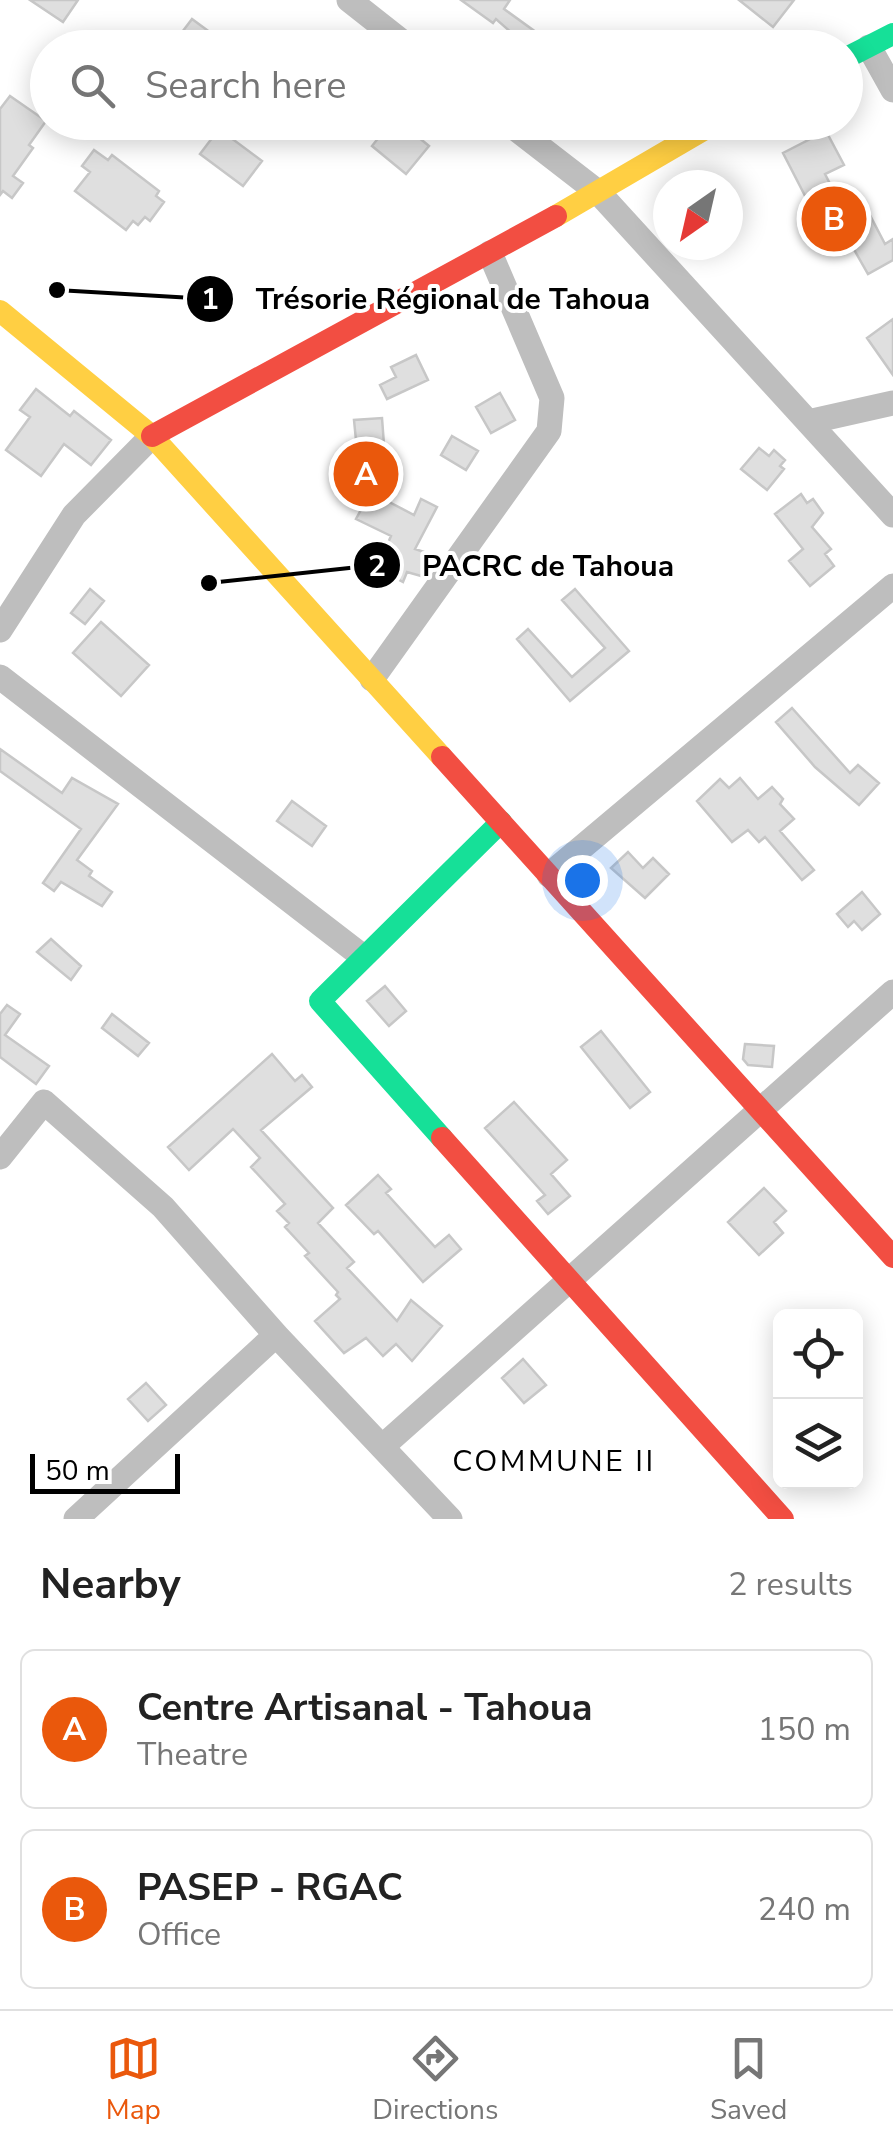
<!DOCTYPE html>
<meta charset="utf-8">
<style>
body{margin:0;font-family:"Nunito Sans",sans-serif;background:#f6f6f6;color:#222}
.controls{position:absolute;right:30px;bottom:30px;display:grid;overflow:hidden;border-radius:15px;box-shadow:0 5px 25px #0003}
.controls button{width:90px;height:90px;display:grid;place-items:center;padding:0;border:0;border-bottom:2px solid #e0e0e0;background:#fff;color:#222;font:50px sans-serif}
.compass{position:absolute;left:653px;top:170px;width:90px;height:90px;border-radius:50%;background:#fff;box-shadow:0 5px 25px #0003;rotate:214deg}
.scale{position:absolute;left:30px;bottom:25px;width:150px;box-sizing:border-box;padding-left:10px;border:5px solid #000;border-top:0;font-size:28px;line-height:35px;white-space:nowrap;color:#000;-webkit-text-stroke:8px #fff;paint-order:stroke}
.you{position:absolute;left:582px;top:880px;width:35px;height:35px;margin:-25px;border:8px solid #fff;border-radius:50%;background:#1a73e8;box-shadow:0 0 0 15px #1a73e833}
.badge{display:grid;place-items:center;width:65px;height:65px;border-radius:50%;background:#ea580c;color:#fff;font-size:32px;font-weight:700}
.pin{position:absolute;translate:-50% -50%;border:5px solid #fff;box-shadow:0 2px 10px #0006}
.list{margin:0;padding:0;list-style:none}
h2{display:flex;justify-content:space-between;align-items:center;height:130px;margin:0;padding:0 40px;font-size:42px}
h2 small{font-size:32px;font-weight:400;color:#767676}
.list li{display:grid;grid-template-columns:65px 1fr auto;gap:30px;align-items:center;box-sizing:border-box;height:160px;margin:0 20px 20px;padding:0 20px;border:2px solid #e0e0e0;border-radius:15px}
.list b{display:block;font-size:38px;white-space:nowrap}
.list p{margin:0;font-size:32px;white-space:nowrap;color:#767676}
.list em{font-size:32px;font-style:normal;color:#767676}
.icon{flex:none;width:55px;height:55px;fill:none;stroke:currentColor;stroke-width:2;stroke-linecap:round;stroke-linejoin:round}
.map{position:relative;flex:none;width:893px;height:1519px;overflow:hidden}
.search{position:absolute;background:#fff;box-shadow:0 5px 25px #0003;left:30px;right:30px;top:30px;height:110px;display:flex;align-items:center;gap:25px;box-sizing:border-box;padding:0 35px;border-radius:55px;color:#767676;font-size:38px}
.sheet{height:490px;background:#fff}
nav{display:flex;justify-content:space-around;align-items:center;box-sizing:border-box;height:140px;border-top:2px solid #e0e0e0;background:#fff;font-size:28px;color:#767676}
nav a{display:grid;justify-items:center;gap:5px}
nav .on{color:#ea580c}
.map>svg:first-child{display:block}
.building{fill:#dfdfdf;stroke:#c7c7c7;stroke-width:2.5}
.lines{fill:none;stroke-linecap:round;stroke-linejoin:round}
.street{stroke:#bebebe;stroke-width:25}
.fast{stroke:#16e098;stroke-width:22}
.slow{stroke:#ffcf43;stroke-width:22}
.jam{stroke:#f24e42;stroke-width:22}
.labels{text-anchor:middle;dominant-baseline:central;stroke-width:8;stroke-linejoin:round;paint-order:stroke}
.neighbourhood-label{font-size:30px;letter-spacing:2.5px;fill:#000;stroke:#fff}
.leader{fill:none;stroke:#000;stroke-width:4}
.callout-dot{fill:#000;stroke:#fff;stroke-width:4}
.mark-label{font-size:30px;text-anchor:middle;font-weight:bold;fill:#fff}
.callout-label{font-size:30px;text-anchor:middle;font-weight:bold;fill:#000;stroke:#fff;stroke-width:8;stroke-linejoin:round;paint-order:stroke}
</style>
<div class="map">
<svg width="893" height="1519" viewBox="0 0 893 1519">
<rect width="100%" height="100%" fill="#fff"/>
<path class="building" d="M30,0h48l-15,22z
M461,0h49l-6,9 54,39h-29l-33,-29 -3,4z
M739,0h55l-21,27z
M192,19l19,14 -11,15h-30z
M10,96l36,25 -17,24 4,3 -20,28 10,7 -11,15 -9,-7 -3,4v-86z
M391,122h9l29,24 -23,28 -34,-28z
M219,129l43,32 -19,25 -43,-32z
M826,131l18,34 -19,9 18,35 19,-9 23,44 8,-5v21l-25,14 -16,-28 -17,8 -52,-101z
M94,150l14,10 4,-5 47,36 -3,5 8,6 -14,19 -5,-4 -7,8 -5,-4 -7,9 -51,-39 15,-19 -8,-6z
M893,319v56l-26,-37z
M416,355l12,25 -41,19 -7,-14 16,-8 -5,-10z
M36,389l34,27 4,-5 37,29 -20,25 -27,-21 -23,32 -35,-26 24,-33 -10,-7z
M500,393l15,27 -24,13 -15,-26z
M382,418l3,40 -27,3 -4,-41z
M452,436l26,15 -12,19 -25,-15z
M759,448l10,8 5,-6 11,10 -5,6 4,3 -17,21 -26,-21z
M361,475l14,7 -5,10 44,23 7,-16 16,8 -22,42 15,5 -9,22 -14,-4 -4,10 -26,-14 14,-32 -35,-17 6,-11 -13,-6z
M801,494l6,9 6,-4 10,14 -11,14 19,22 -6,5 9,12 -24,20 -21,-25 14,-12 -28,-35z
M90,589l14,12 -19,23 -14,-11z
M575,589l54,62 -59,50 -53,-62 11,-10 44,48 33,-29 -43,-48z
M101,622l48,43 -28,31 -48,-43z
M792,708l58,65 8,-8 21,18 -20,22 -44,-38 -39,-45z
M0,749l62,44 10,-15 46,26 -41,56 15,11 -3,5 23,16 -10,14 -41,-24 -7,9 -11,-8 38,-54 -81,-58z
M740,778l18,21 14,-12 11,12 -3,5 14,15 -14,12 34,39 -12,10 -37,-43 -6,5 -11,-12 -16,12 -35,-41 23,-22 9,9z
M292,801l34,25 -14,20 -35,-25z
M628,852l15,16 10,-10 16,16 -24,24 -34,-30z
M862,892l18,22 -18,16 -8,-9 -6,6 -11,-13z
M51,939l30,27 -10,14 -34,-28z
M385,986l21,25 -17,15 -22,-25z
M7,1005l13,9 -15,21 44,31 -13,18 -36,-27v-43z
M112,1014l37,29 -11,13 -36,-28z
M601,1031l49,61 -20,16 -49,-61z
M745,1044l29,2 -2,21 -24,-2 -5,-6z
M272,1054l23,27 7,-6 10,12 -51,43 72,78 -15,15 36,39 -7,6 50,53 14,-21 31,26 -30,35 -16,-17 -13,12 -17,-18 -22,15 -29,-32 25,-22 -4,-4 2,-3 -33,-36 4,-3 -24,-26 4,-4 -12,-12 8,-7 -34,-37 9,-9 -27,-29 -44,41 -21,-23z
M514,1102l53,58 -16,14 19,22 -22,18 -11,-13 8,-6 -60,-67z
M378,1175l13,14 -5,4 49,54 14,-12 12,14 -38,33 -45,-51 -4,3 -28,-29z
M764,1188l22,23 -12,11 9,11 -24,22 -31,-33z
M523,1359l23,26 -22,18 -22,-25z
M146,1383l20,22 -18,16 -20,-22z"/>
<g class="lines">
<path class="street" d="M349,0l61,48
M869,47l24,43
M507,122l92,71 294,322
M808,422l85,-19
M0,630l74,-115 78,-79
M0,677l362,279
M372,679l177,-248 3,-33 -62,-145
M549,875l344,-289
M0,1157l44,-55 119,105 113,128 174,184
M383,1446l510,-454
M76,1519l200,-184"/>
<path class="fast" d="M846,58l47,-24
M442,1138l-122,-137 181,-179"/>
<path class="slow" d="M556,216l161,-94
M0,311l152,125 290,321"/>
<path class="jam" d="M152,436l404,-220
M442,757l451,500
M442,1138l341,381"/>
</g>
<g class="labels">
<g class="neighbourhood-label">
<text x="554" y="1461">COMMUNE II</text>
</g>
</g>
<path class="leader" d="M57 290L210 299M209 583L377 565"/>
<g class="callout-dot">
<circle cx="57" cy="290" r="10"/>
<circle cx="209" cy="583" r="10"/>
<circle cx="210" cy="299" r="25"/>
<circle cx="377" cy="565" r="25"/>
</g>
<g class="mark-label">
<text x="210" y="309">1</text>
<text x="377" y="576">2</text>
</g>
<g class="callout-label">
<text x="453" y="309">Trésorie Régional de Tahoua</text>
<text x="548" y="576">PACRC de Tahoua</text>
</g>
</svg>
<div class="controls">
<button><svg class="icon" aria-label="locate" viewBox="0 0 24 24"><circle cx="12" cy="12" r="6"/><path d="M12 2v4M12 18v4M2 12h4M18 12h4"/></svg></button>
<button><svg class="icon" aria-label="layers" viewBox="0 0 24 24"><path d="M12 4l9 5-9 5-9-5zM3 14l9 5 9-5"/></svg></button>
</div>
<svg class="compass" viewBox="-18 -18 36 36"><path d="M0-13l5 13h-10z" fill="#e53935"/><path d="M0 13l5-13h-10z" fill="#767676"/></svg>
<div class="scale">50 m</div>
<div class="you"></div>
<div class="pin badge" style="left:366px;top:474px">A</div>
<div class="pin badge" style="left:834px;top:219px">B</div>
<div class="search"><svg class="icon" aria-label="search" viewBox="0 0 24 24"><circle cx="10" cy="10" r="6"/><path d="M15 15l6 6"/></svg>Search here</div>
</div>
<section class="sheet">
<h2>Nearby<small>2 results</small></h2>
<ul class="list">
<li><span class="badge">A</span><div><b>Centre Artisanal - Tahoua</b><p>Theatre</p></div><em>150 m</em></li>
<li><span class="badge">B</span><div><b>PASEP - RGAC</b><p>Office</p></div><em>240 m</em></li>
</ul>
</section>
<nav>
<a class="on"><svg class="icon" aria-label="map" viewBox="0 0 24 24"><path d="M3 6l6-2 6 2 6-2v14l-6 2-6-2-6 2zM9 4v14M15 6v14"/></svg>Map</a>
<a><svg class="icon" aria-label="directions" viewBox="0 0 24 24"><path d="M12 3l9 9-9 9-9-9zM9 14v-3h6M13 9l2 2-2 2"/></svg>Directions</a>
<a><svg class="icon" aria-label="saved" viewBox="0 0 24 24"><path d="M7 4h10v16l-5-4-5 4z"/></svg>Saved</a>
</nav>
